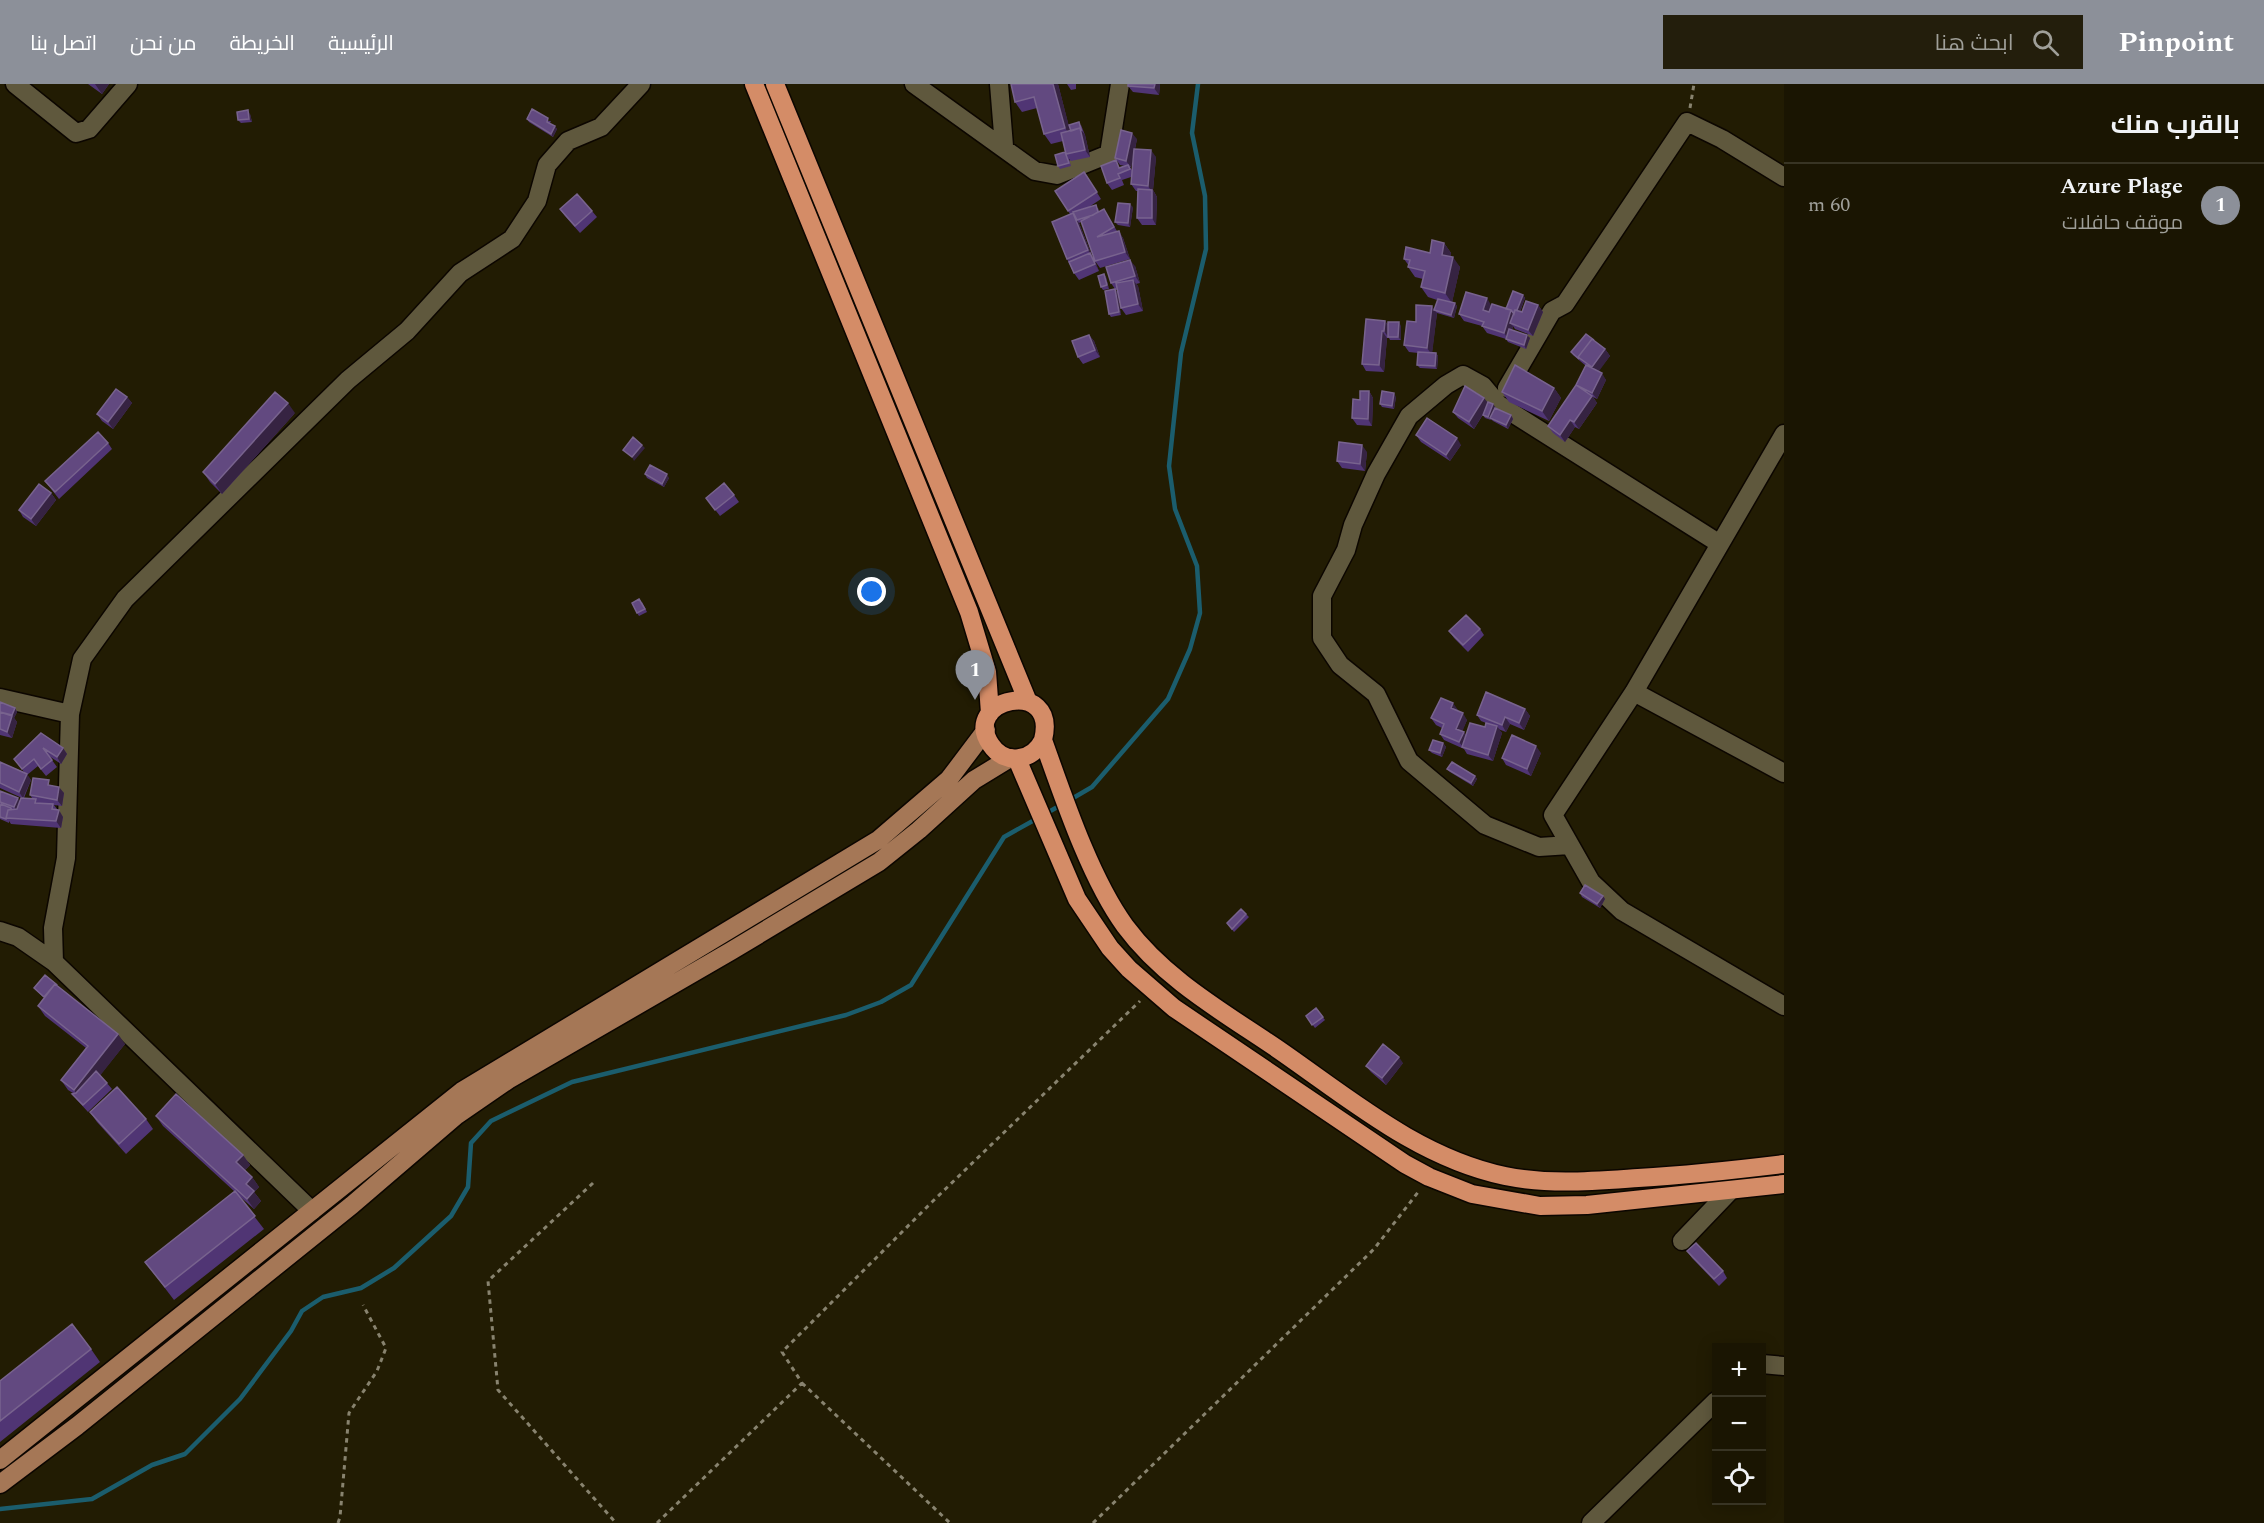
<!DOCTYPE html>
<html lang="ar">
<meta charset="utf-8">
<style>
body{margin:0;font-family:Spectral,Cairo,serif;background:#231e0c;color:#f1f3f6;direction:rtl}
.controls{position:absolute;right:18px;bottom:18px;display:grid;overflow:hidden;border-radius:0px;box-shadow:0 3px 15px #0003}
.controls button{width:54px;height:54px;display:grid;place-items:center;padding:0;border:0;border-bottom:2px solid #383424;background:#1a1502;color:#f1f3f6;font:30px sans-serif}
.you{position:absolute;left:872px;top:508px;width:21px;height:21px;margin:-15px;border:4px solid #fff;border-radius:50%;background:#1a73e8;box-shadow:0 0 0 9px #1a73e833}
.badge{display:grid;place-items:center;width:39px;height:39px;border-radius:50%;background:#8c9099;color:#fff;font-size:20px;font-weight:700}
.pin{position:absolute;translate:-50% -50px;filter:drop-shadow(0 2px 3px #0008)}
.pin::after{content:'';position:absolute;top:32px;width:21px;height:18px;background:inherit;clip-path:polygon(0 0,100% 0,50% 100%)}
.list{margin:0;padding:0;list-style:none}
h2{display:flex;justify-content:space-between;align-items:center;height:78px;margin:0;padding:0 24px;font-size:26px}
h2 small{font-size:20px;font-weight:400;color:#9f9f99}
.list li{display:grid;grid-template-columns:39px 1fr auto;gap:18px;align-items:center;box-sizing:border-box;height:84px;padding:0 24px;border-top:2px solid #383424}
.list b{display:block;font-size:22px;white-space:nowrap}
.list p{margin:0;font-size:20px;white-space:nowrap;color:#9f9f99}
.list em{font-size:20px;font-style:normal;color:#9f9f99}
.icon{flex:none;width:33px;height:33px;fill:none;stroke:currentColor;stroke-width:2;stroke-linecap:round;stroke-linejoin:round}
.map{position:relative;flex:none;width:1784px;height:1439px;overflow:hidden;direction:ltr}
header{display:flex;align-items:center;gap:36px;box-sizing:border-box;height:84px;padding:0 30px;background:#8c9099;color:#fff}
header strong{font-size:28px}
nav{display:flex;gap:33px;margin-inline-start:auto;font-size:21px}
.search{width:420px;height:54px;background:#231e0c;display:flex;align-items:center;gap:15px;box-sizing:border-box;padding:0 21px;border-radius:0px;color:#9f9f99;font-size:22px}
main{display:flex}
aside{flex:1;background:#1a1502}
.map>svg:first-child{display:block}
.lines{fill:none;stroke-linecap:round;stroke-linejoin:round}
.stream{stroke:#1b5d6d;stroke-width:4.5}
.minor-casing{stroke:#0c0600;stroke-width:21}
.major-casing{stroke:#0c0600;stroke-width:21}
.highway-casing{stroke:#0c0600;stroke-width:21}
.path{stroke:#88836f;stroke-width:3;stroke-dasharray:4.5 4.5;stroke-linecap:butt}
.minor{stroke:#5f583d;stroke-width:18}
.major{stroke:#a57756;stroke-width:18}
.highway{stroke:#d48c67;stroke-width:18}
.wall{fill:#503574;fill-rule:evenodd}
.shaded-wall{fill:#362342}
.building{fill:#624980;stroke:#78638e;stroke-width:1.5}
</style>
<header>
<strong>Pinpoint</strong>
<div class="search"><svg class="icon" aria-label="search" viewBox="0 0 24 24"><circle cx="10" cy="10" r="6"/><path d="M15 15l6 6"/></svg>ابحث هنا</div>
<nav><a>الرئيسية</a><a>الخريطة</a><a>من نحن</a><a>اتصل بنا</a></nav>
</header>
<main>
<aside>
<h2>بالقرب منك<small></small></h2>
<ul class="list">
<li><span class="badge">1</span><div><b>Azure Plage</b><p>موقف حافلات</p></div><em>60 m</em></li>
</ul>
</aside>
<div class="map">
<svg width="1784" height="1439" viewBox="0 0 1784 1439">
<rect width="100%" height="100%" fill="#221c03"/>
<g class="lines">
<path class="stream" d="M1068,717l24,-14 76,-88 22,-50 10,-36 -3,-47 -22,-57 -6,-43 12,-113 25,-104 -1,-53 -13,-63 6,-49
M1045,730l16,-9
M0,1425l92,-10 60,-34 33,-11 55,-55 51,-68 11,-20 21,-14 38,-9 33,-20 57,-52 17,-29 3,-44 20,-22 81,-39 274,-67 35,-13 30,-17 93,-148 34,-19"/>
<defs>
<path id="minor" d="M15,0l61,49 13,-4 39,-45
M914,0l121,87 22,4 52,-21 11,-70
M999,0l5,62
M1507,304l45,-77 13,-7 122,-182 35,17 62,38
M1784,350l-150,258 -81,123 38,67 31,29 162,95
M1634,608l150,81
M0,614l70,16
M1570,761l-31,2 -54,-22 -76,-64 -33,-67 -36,-29 -18,-27v-42l24,-46 7,-25 23,-51 33,-58 37,-31 17,-10 20,11 15,18 222,140
M0,847l18,6 36,25
M312,1127l-258,-249 -1,-34 13,-70 4,-144 12,-55 43,-60 223,-219 59,-49 53,-58 52,-34 25,-38 10,-36 21,-24 33,-14 40,-43
M1682,1157l48,-50
M1762,1280l22,2
M1591,1439l125,-122"/>
<path id="major" d="M0,1376l462,-369 416,-251 71,-61 37,-49
M0,1400l77,-58 275,-221 105,-90 51,-35 223,-129 148,-89 40,-32 55,-50 36,-22"/>
<path id="highway" d="M754,0l215,528 18,60 3,41
M775,0l253,618
M1043,656c-10,21 -38,26 -52,5 -32,-46 68,-69 52,-5 20,56 47,138 82,186 40,54 100,87 154,124 71,49 140,108 226,126 44,9 88,5 133,2 49,-3 97,-8 146,-14
M1017,675l60,140 33,49 19,21 45,39 231,156 24,13 43,17 68,12 47,-1 197,-21"/>
</defs>
<use href="#minor" class="minor-casing"/>
<use href="#major" class="major-casing"/>
<use href="#highway" class="highway-casing"/>
<path class="path" d="M1690,24l4,-24
M593,1099l-105,98 10,109 118,133
M802,1299l148,140
M338,1439l2,-6 9,-104 28,-42 9,-23 -23,-43
M657,1439l145,-140 -20,-31 150,-150 208,-201
M1093,1439l281,-274 45,-58"/>
<use href="#minor" class="minor"/>
<use href="#major" class="major"/>
<use href="#highway" class="highway"/>
</g>
<path class="wall" d="M88,0h21l-7,10z
M1058,0l12,47 11,-6 4,10 5,22 -19,4 -2,-2 2,7 -11,3 -2,-3 7,-14 -2,-11 -12,3 -7,-10 -7,-26 -15,4 -7,-10z
M1067,0h9v5l-5,1z
M1160,0l-1,11 -26,-3 -5,-6z
M250,30l2,8 -11,1 -3,-3z
M527,35l24,2 -1,2 7,6 -4,8 -24,-15z
M1137,55l-2,10 21,8 -3,33 4,7 -1,28h-14l-5,-7 1,-27h-2l-5,-7v-7l-9,3 2,5 -12,5 -5,-7 14,-16 4,-1 -5,-1 -5,-7zM1133,72l-1,14 -2,-3h1z
M1084,88l17,27 -12,8 9,1 1,3 9,5 9,15 6,7 7,21 -30,9 -5,-7 4,10 -20,9 -5,-7 -7,-14 3,-45 -15,-23zM1081,138l14,39 -3,-5 -13,-33z
M1133,123l-3,20 -12,-2 -3,-3z
M560,125l32,2 5,6 -17,16 -15,-17z
M1444,159l7,10 -1,4 10,10 -8,35 5,4 -3,12 -17,-5 -5,39 4,1 2,3 -1,13 -17,-1 -3,-3 1,-12 -9,-1 -5,-7 12,-23 19,-12 2,-10 -9,-3 -7,-10 2,-8 -8,-2 -7,-10 1,-1 -5,-7 26,-6z
M1135,182l5,17 -4,1 2,2 5,25 -17,4 -5,-7 -4,-18h-2l2,2 4,23 -10,2 -2,-3 6,-25 -4,-6z
M1104,190l2,3 3,12 -6,1 -2,-3z
M1523,211l2,3 -5,14h2l16,-7 5,7 -10,24 -18,-7 -2,-3 -1,4 18,8 -4,11 -18,-7 -2,-3 -19,-6 -5,-7 -18,-5 -5,-7 32,-9 15,4z
M1385,237l3,4 13,1v14h-11l-1,-2h-2l-3,34 -18,-1 -4,-7z
M1089,251l5,6 6,16 -17,7 -5,-7z
M1605,265l5,7 -12,15 8,9 -9,19 -4,-2 4,6 -18,26 -4,-2 -10,15 -12,-9 -5,-7 28,-41 10,-19 -13,-11 -2,-3z
M1554,304l7,10 -12,23 -40,-19 -7,-10z
M1369,307l4,7 -1,28 -15,-1 -5,-7 8,-18z
M127,313l5,6 -19,26 -11,-8 -5,-7z
M1396,313l-2,12 -12,-2 -2,-3z
M1484,314l3,5 6,1 2,4 16,7 2,4 -5,10 -15,-8 -2,-2v1l-6,-2 -2,-3 1,-2 -10,16 -16,-11 -5,-6z
M295,329l-73,81 -12,-12 -7,-10z
M1416,351l45,10 -11,16 -29,-19z
M108,359l4,6 -53,50 -14,-18z
M1367,368l-2,19 -23,-3 -5,-7z
M645,390l24,4 -5,9 -17,-9z
M51,409l5,7 -20,26 -13,-9 -4,-7z
M734,411l5,7 -19,14 -14,-18z
M642,518l5,10 -8,4 -2,-3z
M1480,545l4,6 -16,17 -14,-14 -5,-7z
M0,618l15,6 2,4 -3,6 3,4 -5,16 -12,-3z
M1525,625l5,7 -6,14 -14,-6 -4,8 -8,-3 4,4 -9,28 -26,-7 -3,-5 -20,-9 -4,-6 2,-6 -6,-3 -5,-7 27,-8v1l9,9 -5,11 4,4 19,-8 1,-4 -5,-2 -4,-6z
M41,649l22,15 4,6 -6,10 -12,-8 8,11 -11,9 -8,-10 -11,9 4,5 -7,18h8l-2,-3 22,-10 12,8 -2,13 -8,-1 9,12 -2,11 -50,-4 -2,-3v2l-9,-4v-28l20,10 2,-3 -22,-10v-26l24,10 -10,-13z
M1443,659l3,4 -4,10 -10,-4 -3,-3z
M1541,669l-10,23 -25,-11 -4,-7z
M1447,685l28,7 2,3 -4,7 -23,-14z
M1580,809l23,3 2,3 -5,9 -18,-11z
M1246,830l3,3 -15,15 -7,-9z
M34,904l91,56 -25,31 12,14 -24,23 -11,-12 -5,-6 1,-1 -5,-3 -7,-10 25,-32 -41,-32 -7,-10 6,-8z
M1316,924l9,12 -10,8 -9,-12z
M1403,979l-17,22 -15,-13 -5,-6z
M90,1028l56,7 7,10 -27,25 -29,-32z
M156,1032l87,39 7,10 -5,5 7,7 7,10 -5,5 7,9 -7,8 -17,-15 27,35 -90,71 -29,-38 90,-70 -72,-66z
M1687,1167l36,20 4,7 -8,8 -27,-28z
M91,1265l9,13 -100,80v-61z"/>
<path class="shaded-wall" d="M95,0h14l-7,10z
M1053,0h5l14,54 -7,-10z
M1155,0h5l-1,11 -5,-7z
M248,26l2,4 2,8 -3,-3z
M555,42l2,3 -4,8 -2,-3z
M1080,44l5,7 5,22 -5,-7z
M1132,49l5,6 -6,28 -5,-6z
M1151,66l5,7 -3,33 4,7 -1,28 -4,-7v-26l-4,-6z
M1130,120l3,3 -3,20 -2,-4z
M1073,129l6,10 13,33 7,15 -4,-7 -7,-14z
M1119,147l4,7 7,21 -5,-7z
M1444,159l7,10 -2,12 -7,-10z
M1453,173l7,10 -8,36 -7,-10z
M1130,176l5,6 5,17 -5,-7z
M1104,190l2,3 3,12 -2,-4z
M1133,196l5,6 5,25 -5,-7z
M1115,205l2,3 4,23 -2,-3z
M1523,211l2,3 -7,19 -3,-3z
M1487,214l4,7 -3,12 -5,-7z
M1455,219l2,3 -3,12 -3,-3z
M1538,221l5,7 -10,24 -5,-6z
M1432,222l5,7 -5,42 -5,-7z
M1511,226l5,7 -6,6 3,3 -4,14 -5,-7z
M1385,237l5,7 -1,10 -5,-7z
M1399,238l2,4v14l-3,-3z
M1382,247l5,7 -3,34 -5,-7z
M1089,251l5,6 6,16 -5,-7z
M1527,251l3,3 -4,11 -2,-4z
M1605,265l5,7 -13,18 -5,-7z
M1436,269l2,3 -1,13 -2,-3z
M1602,289l4,7 -9,19 -5,-6z
M1554,304l7,10 -12,23 -7,-10z
M1369,307l4,7 -1,28 -4,-7z
M1394,309l2,4 -2,12 -2,-3z
M1592,312l5,7 -18,26 -5,-7z
M127,313l5,6 -19,26 -5,-7z
M1484,314l5,6 -15,25 -5,-7z
M288,319l7,10 -73,81 -7,-10z
M1493,320l3,4 -5,12 -3,-3z
M1511,331l2,4 -5,10 -2,-4z
M1570,336l5,7 -10,15 -5,-7z
M1457,354l4,7 -11,16 -4,-6z
M642,361l3,3 -11,13 -2,-4z
M1362,361l5,7 -2,19 -5,-7z
M667,390l2,4 -5,9 -2,-3z
M51,409l5,7 -20,26 -5,-7z
M1453,619l5,7 -2,5 -5,-7z
M15,624l2,4 -3,6 3,4 -5,16 -5,-6 4,-14z
M1525,625l5,7 -6,14 -5,-7z
M1463,629l4,7 -6,15 -5,-6z
M1505,633l5,7 -4,8 -4,-7z
M1497,642l5,7 -9,28 -5,-6z
M1464,648l5,7 -6,8 -4,-5z
M1443,659l3,4 -4,10 -2,-4z
M1536,662l5,7 -10,23 -4,-7z
M63,664l4,6 -6,10 -4,-7z
M27,690l4,6 -8,18 -4,-6z
M1475,692l2,3 -4,7 -2,-3z
M59,703l5,6 -2,13 -5,-6z
M18,714l2,3 -3,10 -3,-4z
M59,726l4,7 -2,11 -5,-7z
M1603,812l2,3 -5,9 -3,-4z
M118,950l7,10 -44,56 -7,-10z
M1399,973l4,6 -17,22 -4,-7z
M243,1071l7,10 -7,7 -7,-10z
M252,1093l7,10 -5,5 7,9 -7,8 -7,-10 -1,-15z"/>
<path class="building" d="M1011,0h42l12,44 -21,6 -10,-37 -19,5z
M1128,0h27l-1,4 -26,-2z
M532,25l16,9 -1,4 8,4 -4,8 -24,-15z
M248,26l1,9 -11,1 -1,-8z
M1079,38l2,7 -1,-1 -9,3 -2,-6z
M1080,44l5,22 -19,4 -5,-21z
M1121,46l11,3 -6,28 -11,-3z
M1134,65l17,1 -3,36 -17,-2z
M1065,68l4,11 -11,3 -3,-11z
M1116,76l3,8 9,-3 2,4 -12,5 2,4 -13,5 -6,-17z
M1084,88l13,20 -29,19 -13,-20z
M1138,105l14,1v28h-15z
M577,110l15,17 -17,15 -15,-17z
M1118,119l12,1 -2,19 -13,-1z
M1096,121l2,7 -5,3 -16,5 -4,-8z
M1104,125l10,18 -17,10 22,-6 6,21 -30,9 -14,-40z
M1073,129l15,37 -21,9 -15,-37z
M1432,156l12,3 -2,12 11,2 -8,36 -24,-6 4,-16 -17,-4 2,-7 -6,-1 2,-12 24,6z
M1090,169l5,11 -21,9 -5,-11z
M1130,176l5,16 -24,7 -5,-16z
M1104,190l3,11 -6,2 -3,-11z
M1133,196l5,24 -17,4 -5,-25z
M1115,205l4,23 -10,2 -4,-23z
M1513,207l10,4 -6,15h-2l-1,4 -3,-4 -5,-1z
M1466,208l21,6 -4,12 6,2 3,-8 19,6 -7,23 -22,-7 2,-4 -25,-8z
M1438,215l17,4 -4,12 -17,-5z
M1526,217l12,4 -10,25 -18,-7 5,-13 7,2z
M1416,221l16,1 -5,42 -23,-3 3,-24 9,1z
M1366,235l19,2 -1,10h-2l-3,34 -17,-1z
M1388,238h11l-1,15h-10z
M1509,245l18,6 -3,10 -18,-6z
M1586,250l8,6 -2,-1 -14,18 1,2 -8,-7z
M1089,251l6,15 -17,7 -6,-16z
M1592,255l13,10 -13,18 -14,-10z
M1418,268l18,1 -1,13 -18,-1z
M1515,281l39,23 -12,23 -40,-19z
M1586,281l16,8 -10,20 -16,-8z
M1576,301l16,11 -18,26 -4,-2 -10,15 -12,-9z
M1465,302l19,12 -15,24 -16,-10z
M116,305l11,8 -19,25 -11,-8z
M1360,307h9l-1,28 -16,-1 1,-19 7,1z
M1382,307l12,2 -2,13 -12,-2z
M275,308l13,11 -73,81 -12,-12z
M1488,318l5,2 -5,13 -5,-2z
M1495,324l16,7 -5,10 -16,-7z
M1427,334l30,20 -11,17 -30,-20z
M98,348l10,11 -53,49 -10,-11z
M633,353l9,8 -10,12 -9,-7z
M1339,358l23,3 -2,19 -23,-3z
M650,381l17,9 -5,10 -17,-10z
M724,399l10,12 -19,15 -9,-12z
M39,400l12,9 -20,26 -12,-9z
M639,515l6,10 -8,4 -5,-10z
M1466,531l14,14 -17,16 -14,-14z
M1486,608l39,17 -6,14 -14,-6 -3,8 -25,-10z
M1441,614l12,5 -2,5 12,5 -7,16 8,3 -5,10 -19,-8 4,-10 -13,-6z
M0,618l15,6 -3,7 -12,-3z
M0,628l12,4 -5,16 -7,-3z
M1470,639l15,4 1,-4 11,3 -9,29 -26,-8z
M41,649l22,15 -6,9 -14,-9 9,12 -11,9 -7,-10 -12,10 -8,-10z
M1512,651l24,11 -9,23 -25,-11z
M1433,656l10,3 -3,10 -11,-3z
M0,678l27,12 -8,18 -19,-9z
M1452,678l23,14 -4,7 -24,-14z
M33,694l16,2 -1,5 11,2 -2,13 -27,-5z
M0,707l18,7 -4,9 -14,-5z
M21,714l15,1 -1,4 18,1 -1,5 7,1 -3,11 -50,-3 2,-8 9,-1z
M1,720l10,4v2h-3l-2,9 -6,-2v-10z
M1585,801l18,11 -6,8 -17,-11z
M1241,825l5,5 -14,15 -5,-6z
M45,891l11,9h-1l-11,13 -10,-9z
M55,900l63,50 -44,56 -13,-10 27,-34 -50,-40z
M1316,924l7,9 -11,8 -6,-9z
M1383,960l16,13 -17,21 -16,-12z
M96,987l11,12 -24,22 -11,-11 4,-1z
M117,1003l29,32 -27,25 -29,-32z
M176,1010l67,61 -7,7 16,15 -6,7 8,7 -7,8 -91,-83z
M235,1107l20,25 -90,71 -20,-25z
M1696,1159l27,28 -9,8 -27,-28z
M72,1240l19,25 -91,72v-40z"/>
</svg>
<div class="controls">
<button>+</button>
<button>−</button>
<button><svg class="icon" aria-label="locate" viewBox="0 0 24 24"><circle cx="12" cy="12" r="6"/><path d="M12 2v4M12 18v4M2 12h4M18 12h4"/></svg></button>
</div>
<div class="you"></div>
<div class="pin badge" style="left:975px;top:616px">1</div>
</div>
</main>
